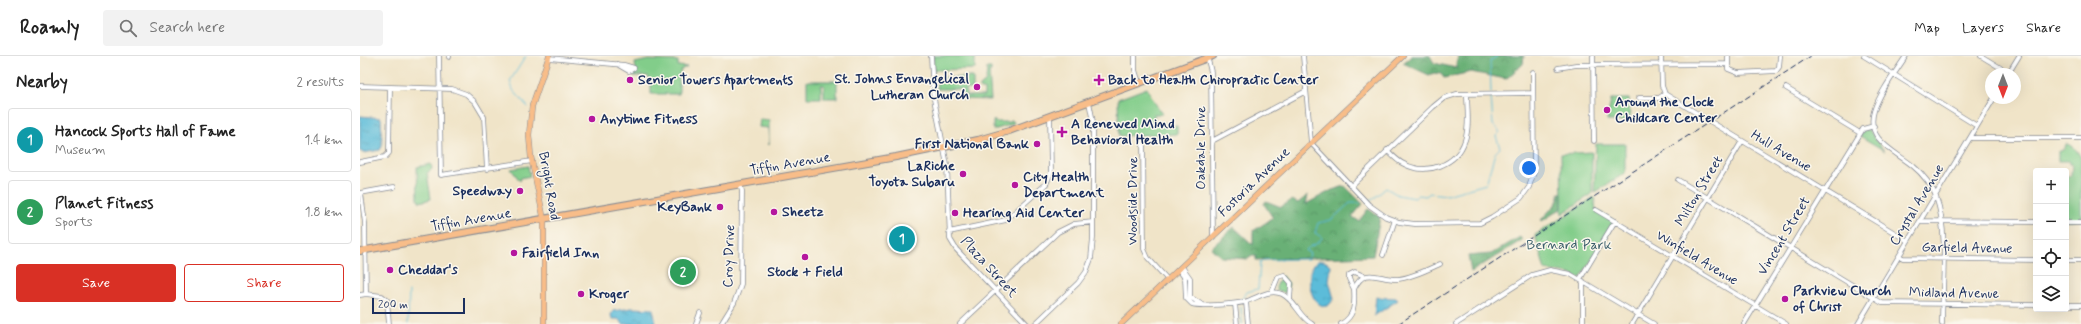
<!DOCTYPE html>
<meta charset="utf-8">
<style>
body{margin:0;font-family:Mynerve,sans-serif;background:#f2f2f2;color:#222}
.controls{position:absolute;right:12px;bottom:12px;display:grid;overflow:hidden;border-radius:4px;box-shadow:0 4px 16px #0002}
.controls button{width:36px;height:36px;display:grid;place-items:center;padding:0;border:0;border-bottom:1px solid #e0e0e0;background:#fff;color:#222;font:20px sans-serif}
.compass{position:absolute;left:1625px;top:12px;width:36px;height:36px;border-radius:50%;background:#fff;box-shadow:0 4px 16px #0002;rotate:180deg}
.scale{position:absolute;left:12px;bottom:10px;width:93px;box-sizing:border-box;padding-left:4px;border:2px solid #1b2f5e;border-top:0;font-size:11px;line-height:14px;white-space:nowrap;color:#1b2f5e;-webkit-text-stroke:3px #fbf7ec;paint-order:stroke}
.you{position:absolute;left:1169px;top:112px;width:14px;height:14px;margin:-10px;border:3px solid #fff;border-radius:50%;background:#1a73e8;box-shadow:0 0 0 6px #1a73e833}
.badge{display:grid;place-items:center;width:26px;height:26px;border-radius:50%;background:#d93025;color:#fff;font-size:13px;font-weight:700}
.pin{position:absolute;translate:-50% -50%;border:2px solid #fff;box-shadow:0 1px 4px #0006}
.list{margin:0;padding:0;list-style:none}
h2{display:flex;justify-content:space-between;align-items:center;height:52px;margin:0;padding:0 16px;font-size:17px}
h2 small{font-size:13px;font-weight:400;color:#767676}
.list li{display:grid;grid-template-columns:26px 1fr auto;gap:12px;align-items:center;box-sizing:border-box;height:64px;margin:0 8px 8px;padding:0 8px;border:1px solid #e0e0e0;border-radius:4px}
.list b{display:block;font-size:15px;white-space:nowrap}
.list p{margin:0;font-size:13px;white-space:nowrap;color:#767676}
.list em{font-size:13px;font-style:normal;color:#767676}
.actions{display:flex;gap:8px;padding:12px 16px}
.actions a{flex:1;padding:9px 0;border:1px solid #d93025;border-radius:4px;text-align:center;font-size:14px;color:#d93025}
.actions .main{background:#d93025;color:#fff}
.icon{flex:none;width:22px;height:22px;fill:none;stroke:currentColor;stroke-width:2;stroke-linecap:round;stroke-linejoin:round}
.map{position:relative;flex:none;width:1721px;height:268px;overflow:hidden}
header{display:flex;align-items:center;gap:24px;box-sizing:border-box;height:56px;padding:0 20px;background:#fff;border-bottom:1px solid #e0e0e0}
header strong{font-size:19px}
nav{display:flex;gap:22px;margin-inline-start:auto;font-size:14px}
.search{width:280px;height:36px;background:#f2f2f2;display:flex;align-items:center;gap:10px;box-sizing:border-box;padding:0 14px;border-radius:4px;color:#767676;font-size:15px}
main{display:flex}
aside{flex:1;background:#fff}
.map>svg:first-child{display:block}
.green{fill:#82cd8a;stroke:#4e7e74}
.forest{fill:url(#forest-crowns);stroke:#42706a}
.water{fill:url(#water-ripples);stroke:#3b769c}
.lines{fill:none;stroke-linecap:round;stroke-linejoin:round}
.stream{stroke:#5bbcd9;stroke-width:1}
.minor-casing{stroke:#868a93;stroke-width:5.5}
.major-casing{stroke:#868a93;stroke-width:6}
.highway-casing{stroke:#868a93;stroke-width:8}
.minor{stroke:#fff;stroke-width:4}
.major{stroke:#f8bd89;stroke-width:5}
.highway{stroke:#f8bd89;stroke-width:6}
.rail{stroke:#1b2f5e;stroke-width:1;stroke-dasharray:6 3;stroke-linecap:butt}
.poi-dot{fill:#b5179e;stroke:#fbf7ec;stroke-width:1.5}
.labels{text-anchor:middle;dominant-baseline:central;stroke-width:3;stroke-linejoin:round;paint-order:stroke}
.poi-label{font-size:14px;font-weight:bold;fill:#1b2f5e;stroke:#fbf7ec;text-anchor:start}
.street-label{font-size:14px;fill:#1b2f5e;stroke:#fbf7ec}
.park-label{font-size:14px;fill:#3a5e6b;stroke:#fbf7ec}
</style>
<header>
<strong>Roamly</strong>
<div class="search"><svg class="icon" aria-label="search" viewBox="0 0 24 24"><circle cx="10" cy="10" r="6"/><path d="M15 15l6 6"/></svg>Search here</div>
<nav><a>Map</a><a>Layers</a><a>Share</a></nav>
</header>
<main>
<aside>
<h2>Nearby<small>2 results</small></h2>
<ul class="list">
<li><span class="badge" style="background:#0f9aa8">1</span><div><b>Hancock Sports Hall of Fame</b><p>Museum</p></div><em>1.4 km</em></li>
<li><span class="badge" style="background:#2e9e5b">2</span><div><b>Planet Fitness</b><p>Sports</p></div><em>1.8 km</em></li>
</ul>
<div class="actions"><a class="main">Save</a><a>Share</a></div>
</aside>
<div class="map">
<svg width="1721" height="268" viewBox="0 0 1721 268">
<defs>
<pattern id="forest-crowns" width="20" height="18" patternUnits="userSpaceOnUse"><rect width="20" height="18" fill="#69b076"/><path d="M2 6a3 3 0 1 1 6 0M12 15a3 3 0 1 1 6 0" fill="none" stroke="#569064"/></pattern>
<pattern id="water-ripples" width="26" height="14" patternUnits="userSpaceOnUse"><rect width="26" height="14" fill="#5bbcd9"/><path d="M2 4q2-2 4 0t4 0M15 11q2-2 4 0t4 0" fill="none" stroke="#4a99b3"/></pattern>
</defs>
<rect width="100%" height="100%" fill="#fbf7ec"/>
<filter id="ink" filterUnits="userSpaceOnUse"><feTurbulence type="fractalNoise" baseFrequency=".025" numOctaves="2"/><feDisplacementMap in="SourceGraphic" scale="8" xChannelSelector="R" yChannelSelector="G"/><feConvolveMatrix kernelMatrix="1 2 1 2 8 2 1 2 1" color-interpolation-filters="sRGB"/></filter>
<filter id="wash" filterUnits="userSpaceOnUse"><feTurbulence type="fractalNoise" baseFrequency=".012" numOctaves="4" result="noise"/><feDisplacementMap in="SourceGraphic" scale="16" xChannelSelector="R" yChannelSelector="G"/><feGaussianBlur stdDeviation="0.9" result="paint"/><feColorMatrix in="noise" values="0 0 0 0 0 0 0 0 0 0 0 0 0 0 0 0 0 1.4 0 .05"/><feComposite in="paint" operator="in"/></filter>
<g filter="url(#wash)">
<rect width="100%" height="100%" fill="#f0e4c8"/>
<path class="green" d="M573,0h42v13l-40,1 -1,2z
M288,4l30,1v5l9,1 -5,2 -3,5v20h-28v-14l-2,-1 -1,-3h-15l3,-5 -1,-8z
M627,12h4v3h-2l2,29 -29,-1 -1,-10h-24l-1,-11 37,-1v12h-7v7h18v-7h-4v-3l6,-5z
M447,25h30v17h-13v-13h-3v13h-14z
M787,32l12,22 3,1v3h-8v9h17l1,3h5v8l-58,2 -1,-37z
M1251,43h18l1,22h-23z
M400,63l9,1v25l-1,-17 -9,-1z
M634,64l1,2h15l1,-2 3,2 -1,2 -20,6v-9z
M1508,73c4,3 10,16 17,22l-25,-15 4,-6z
M1236,88h29v29l-31,20z
M1706,88c7,0 12,8 15,14v62h-15v-44h5l1,-12h-3v-3h-11v-10l7,-3z
M1232,96v42l-30,20 -1,-60z
M71,108l1,5 -5,4 4,26 -11,3 -2,-3 -1,-32z
M168,110l2,10 -9,2 -1,3 -9,-12z
M1234,141l2,13 19,11 -35,58 -10,-5 -25,-4 -10,-35z
M923,220l6,8 -3,9 -9,-3 -1,-3 4,-9z"/>
<path class="forest" d="M1052,0h18l4,7 22,5 2,-12h66l-1,8 -17,15 -35,-7 -27,6 -3,-4 -7,-1 -5,2 -26,-12z
M985,130l18,18 -11,13 7,4 9,-12 12,8 -7,39 -117,4v-4h-4l-4,3 -27,-2 -10,-9 23,-21 19,18v-14l20,-13 -9,-14 2,-3 15,6 11,-7 6,3 10,-8 -2,9 26,-14z
M1199,137h3v15l-20,13 -1,-1 13,-14 5,-7z
M1160,181l2,3 -51,32 -3,-16 23,-2z"/>
<path class="water" d="M0,60l21,2 1,28 -2,4 -17,3 -3,-2z
M957,205h7l7,4 -2,16 5,18 -6,7c-19,3 -24,-35 -11,-45z
M1016,241l20,1 2,2 -24,16z
M272,252l21,1 3,15h-33l-5,-5h-6l-1,-4 2,-4z"/>
<g class="lines">
<path class="stream" d="M166,0l-16,25 3,9 15,17
M1131,37l-1,-32 8,-5
M1009,144h3l14,-12 12,7 17,3 3,-3 8,1 4,-3 16,2 40,-11 9,-31 5,-5 -4,-12 4,-4 -7,-7 -2,-29
M880,245l7,-9 11,-3 2,-26 5,-3 43,-1 2,-5 -4,-4c5,-5 11,-5 16,-12l-1,-2 -6,-3 3,-10 13,-3 19,-17h10
M881,251l1,17
M48,268l1,-32"/>
</g>
</g>
<g filter="url(#ink)">
<g class="lines">
<defs>
<path id="minor" d="M79,0l2,119 91,-14
M89,0v1
M571,0l2,38 14,71 3,74 6,10 71,75
M775,0v14l4,13
M847,0l4,16 2,165
M943,0l8,87 58,62 17,12 13,5 16,2 65,-1 12,-6 29,-19 8,-11 5,-15 -1,-100
M1233,0l1,85
M1301,0l1,30 3,8 243,147
M1368,0v13l10,4 38,-2 3,-4 1,-11
M1504,0l113,70
M1546,0c-11,17 -26,36 -32,55 -9,29 21,40 39,55 9,7 20,21 23,31 13,35 6,89 6,127
M1621,0l28,17
M189,2l75,7 10,3 -5,3 -12,-7
M1198,12l18,-3 152,-1
M1648,18l11,-18
M0,30l92,3 14,5 9,8 9,15 3,52
M1426,32l74,45
M1279,42h20l6,-4
M783,81l1,112 4,9 20,22
M1610,82h111
M852,85l94,-50
M1027,94c5,5 10,11 17,14 23,12 53,1 61,-24 5,-14 2,-31 2,-46
M0,106l25,-5 4,-4 1,-66
M1318,124l204,123 154,2
M991,130l82,-79 11,-9 13,-4 76,-1
M0,137l34,-6
M1,137l4,30 1,71 16,2 5,4 2,24
M1236,154l190,114
M1560,165l116,1
M1706,167h15
M589,176l57,-12 40,-36 5,-11 -1,-57
M1023,199l12,-35
M1539,200l4,2 133,2
M1706,204h15
M822,211l8,11v19l11,7
M819,214l6,8 1,20 6,6c7,3 44,0 52,-2 13,-3 24,-14 38,-8 13,6 17,23 30,30
M1220,223l35,-58
M1223,225v43
M994,233l-5,-10v-4l6,-3 9,4
M912,236l6,-15 6,-2 7,8 -1,17
M0,239l6,-1
M886,246l2,22
M875,248l2,20
M1706,249h15
M336,268l4,-11
M361,268l13,-21 7,-19 1,-93 -2,-6
M600,268l98,-92 16,-8 19,-2
M675,268l43,-41 8,-11 5,-13 2,-21v-116l-4,-20
M981,268c14,-8 14,-20 13,-35 11,-24 25,-9 44,-10 13,-1 29,-9 42,-15
M1096,268l76,-49 18,-5 20,4 84,50
M1272,268l110,-183
M1384,268l119,-195 11,-3
M1498,268l136,-226"/>
<path id="major" d="M184,268v-104l-13,-63 -2,-22 3,-29 17,-50
M761,268l282,-268"/>
<path id="highway" d="M0,195l536,-94 82,-17 31,-9 204,-75"/>
</defs>
<use href="#minor" class="minor-casing"/>
<use href="#major" class="major-casing"/>
<use href="#highway" class="highway-casing"/>
<use href="#minor" class="minor"/>
<use href="#major" class="major"/>
<use href="#highway" class="highway"/>
<path class="rail" d="M1038,268l413,-268"/>
</g>
</g>
<g class="poi-dot">
<circle cx="270" cy="24" r="4"/>
<path d="M737 18h4v4h4v4h-4v4h-4v-4h-4v-4h4z"/>
<circle cx="617" cy="31" r="4"/>
<circle cx="1247" cy="54" r="4"/>
<circle cx="232" cy="63" r="4"/>
<path d="M700 70h4v4h4v4h-4v4h-4v-4h-4v-4h4z"/>
<circle cx="677" cy="88" r="4"/>
<circle cx="603" cy="118" r="4"/>
<circle cx="655" cy="129" r="4"/>
<circle cx="160" cy="135" r="4"/>
<circle cx="360" cy="151" r="4"/>
<circle cx="414" cy="156" r="4"/>
<circle cx="595" cy="157" r="4"/>
<circle cx="154" cy="197" r="4"/>
<circle cx="445" cy="201" r="4"/>
<circle cx="30" cy="214" r="4"/>
<circle cx="221" cy="238" r="4"/>
<circle cx="1425" cy="243" r="4"/>
</g>
<g class="labels">
<g class="poi-label">
<text x="609" y="23" text-anchor="end">St. Johns Envangelical<tspan x="609" dy="16">Lutheran Church</tspan></text>
<text x="278" y="24">Senior Towers Apartments</text>
<text x="748" y="24">Back to Health Chiropractic Center</text>
<text x="1255" y="46">Around the Clock<tspan x="1255" dy="16">Childcare Center</tspan></text>
<text x="240" y="63">Anytime Fitness</text>
<text x="711" y="68">A Renewed Mind<tspan x="711" dy="16">Behavioral Health</tspan></text>
<text x="669" y="88" text-anchor="end">First National Bank</text>
<text x="595" y="110" text-anchor="end">LaRiche<tspan x="595" dy="16">Toyota Subaru</tspan></text>
<text x="663" y="121">City Health<tspan x="663" dy="16">Department</tspan></text>
<text x="152" y="135" text-anchor="end">Speedway</text>
<text x="352" y="151" text-anchor="end">KeyBank</text>
<text x="422" y="156">Sheetz</text>
<text x="603" y="157">Hearing Aid Center</text>
<text x="162" y="197">Fairfield Inn</text>
<text x="38" y="214">Cheddar's</text>
<text x="445" y="216" text-anchor="middle">Stock + Field</text>
<text x="1433" y="235">Parkview Church<tspan x="1433" dy="16">of Christ</tspan></text>
<text x="229" y="238">Kroger</text>
</g>
<g class="street-label">
<text transform="translate(841 92) rotate(-90)">Oakdale Drive</text>
<text transform="translate(1421 95) rotate(31)">Hull Avenue</text>
<text transform="translate(430 108) rotate(-10)">Tiffin Avenue</text>
<text transform="translate(894 126) rotate(-44)">Fostoria Avenue</text>
<text transform="translate(189 130) rotate(80)">Bright Road</text>
<text transform="translate(1339 135) rotate(-59)">Milton Street</text>
<text transform="translate(773 145) rotate(-90)">Woodside Drive</text>
<text transform="translate(1557 149) rotate(-59)">Crystal Avenue</text>
<text transform="translate(111 164) rotate(-10)">Tiffin Avenue</text>
<text transform="translate(1424 180) rotate(-59)">Vincent Street</text>
<text transform="translate(1607 192) rotate(1)">Garfield Avenue</text>
<text transform="translate(369 200) rotate(-88)">Croy Drive</text>
<text transform="translate(1337 202) rotate(31)">Winfield Avenue</text>
<text transform="translate(629 211) rotate(48)">Plaza Street</text>
<text transform="translate(1594 237) rotate(1)">Midland Avenue</text>
</g>
<g class="park-label">
<text x="1209" y="189">Bernard Park</text>
</g>
</g>
</svg>
<div class="controls">
<button>+</button>
<button>−</button>
<button><svg class="icon" aria-label="locate" viewBox="0 0 24 24"><circle cx="12" cy="12" r="6"/><path d="M12 2v4M12 18v4M2 12h4M18 12h4"/></svg></button>
<button><svg class="icon" aria-label="layers" viewBox="0 0 24 24"><path d="M12 4l9 5-9 5-9-5zM3 14l9 5 9-5"/></svg></button>
</div>
<svg class="compass" viewBox="-18 -18 36 36"><path d="M0-13l5 13h-10z" fill="#e53935"/><path d="M0 13l5-13h-10z" fill="#767676"/></svg>
<div class="scale">200 m</div>
<div class="you"></div>
<div class="pin badge" style="left:542px;top:183px;background:#0f9aa8">1</div>
<div class="pin badge" style="left:323px;top:216px;background:#2e9e5b">2</div>
</div>
</main>
